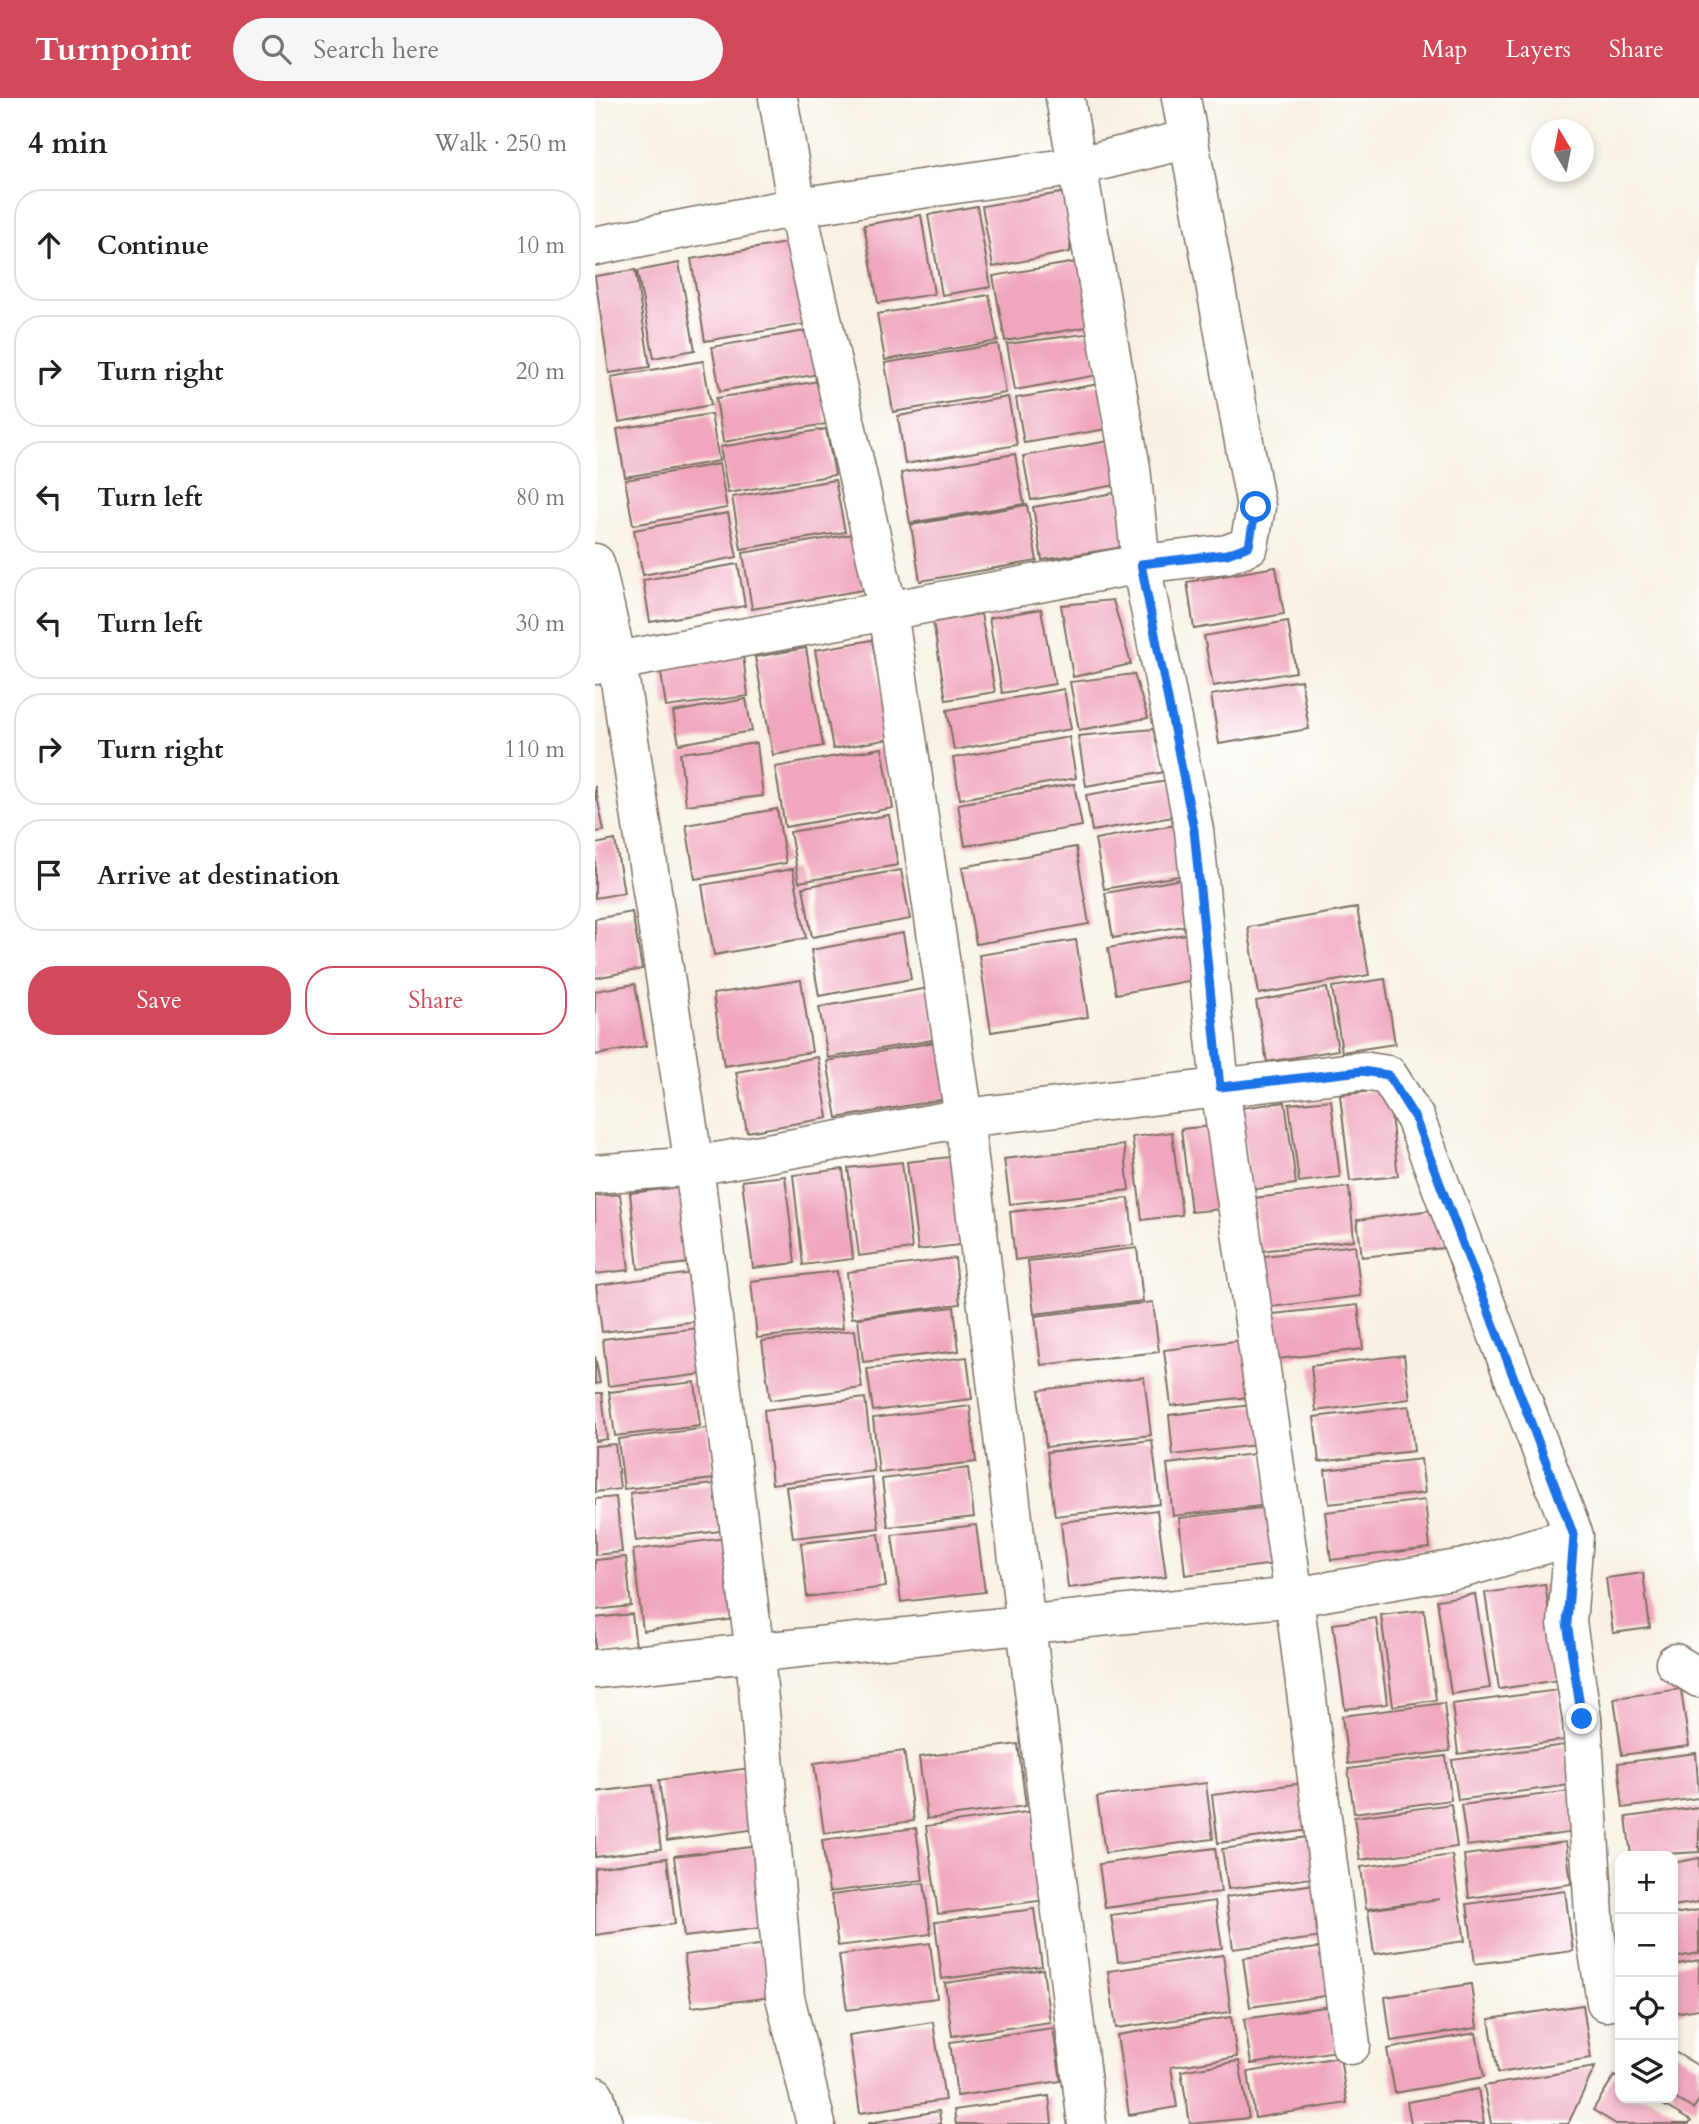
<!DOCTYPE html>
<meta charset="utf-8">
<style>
body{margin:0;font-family:Cardo,serif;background:#f6f6f6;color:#202124}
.controls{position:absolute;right:21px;bottom:21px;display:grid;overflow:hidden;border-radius:14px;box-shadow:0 4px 10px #0003}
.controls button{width:63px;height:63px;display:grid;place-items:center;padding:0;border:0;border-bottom:2px solid #e0e0e0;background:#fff;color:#202124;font:35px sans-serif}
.compass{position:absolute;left:936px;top:21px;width:63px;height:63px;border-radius:50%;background:#fff;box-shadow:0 4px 10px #0003;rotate:350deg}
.stop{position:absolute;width:21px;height:21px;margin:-16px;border:5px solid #1a73e8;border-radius:50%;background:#fff}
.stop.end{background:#1a73e8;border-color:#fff;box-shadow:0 2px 7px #0008}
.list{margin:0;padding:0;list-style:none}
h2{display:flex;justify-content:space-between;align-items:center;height:91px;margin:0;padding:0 28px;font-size:30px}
h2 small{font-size:23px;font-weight:400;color:#757577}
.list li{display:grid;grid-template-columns:46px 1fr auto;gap:21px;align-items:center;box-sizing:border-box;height:112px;margin:0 14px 14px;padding:0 14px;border:2px solid #e0e0e0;border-radius:28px}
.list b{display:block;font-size:26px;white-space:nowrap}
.list em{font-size:23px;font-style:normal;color:#757577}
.actions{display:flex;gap:14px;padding:21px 28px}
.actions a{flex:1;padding:16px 0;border:2px solid #d1495b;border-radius:28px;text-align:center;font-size:24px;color:#d1495b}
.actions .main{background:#d1495b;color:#fff}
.icon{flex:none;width:38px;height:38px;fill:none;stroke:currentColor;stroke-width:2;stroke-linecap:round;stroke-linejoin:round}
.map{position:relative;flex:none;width:1104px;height:2026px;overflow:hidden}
header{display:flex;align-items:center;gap:42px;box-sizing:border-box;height:98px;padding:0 35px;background:#d1495b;color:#fff}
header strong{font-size:33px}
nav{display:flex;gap:38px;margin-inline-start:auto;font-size:24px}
.search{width:490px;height:63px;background:#f6f6f6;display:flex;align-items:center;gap:18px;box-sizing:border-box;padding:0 24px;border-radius:38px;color:#757577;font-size:26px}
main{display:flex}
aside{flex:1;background:#fff}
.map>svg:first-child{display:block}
.building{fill:#f0a7be}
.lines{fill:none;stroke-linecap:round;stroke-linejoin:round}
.street-casing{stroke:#7d7063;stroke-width:41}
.street{stroke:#fff;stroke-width:38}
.route{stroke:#1a73e8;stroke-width:9}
</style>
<header>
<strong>Turnpoint</strong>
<div class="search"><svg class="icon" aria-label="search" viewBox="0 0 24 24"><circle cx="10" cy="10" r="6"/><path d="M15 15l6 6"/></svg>Search here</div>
<nav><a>Map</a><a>Layers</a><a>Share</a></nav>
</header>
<main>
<aside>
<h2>4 min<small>Walk · 250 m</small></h2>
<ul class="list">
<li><svg class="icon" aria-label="ahead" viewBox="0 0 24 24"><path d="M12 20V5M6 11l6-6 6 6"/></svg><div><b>Continue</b></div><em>10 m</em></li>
<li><svg class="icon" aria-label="right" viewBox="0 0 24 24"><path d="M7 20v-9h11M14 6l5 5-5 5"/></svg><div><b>Turn right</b></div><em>20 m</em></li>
<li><svg class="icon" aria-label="left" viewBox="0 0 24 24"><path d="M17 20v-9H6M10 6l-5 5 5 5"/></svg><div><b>Turn left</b></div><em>80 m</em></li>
<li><svg class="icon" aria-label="left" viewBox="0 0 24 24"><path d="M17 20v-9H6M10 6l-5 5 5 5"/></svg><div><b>Turn left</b></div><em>30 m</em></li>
<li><svg class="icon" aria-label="right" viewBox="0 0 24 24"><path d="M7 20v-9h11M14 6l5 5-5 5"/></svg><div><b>Turn right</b></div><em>110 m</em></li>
<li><svg class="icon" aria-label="arrive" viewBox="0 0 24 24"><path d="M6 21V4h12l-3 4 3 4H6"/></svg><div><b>Arrive at destination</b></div></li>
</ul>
<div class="actions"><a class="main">Save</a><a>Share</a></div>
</aside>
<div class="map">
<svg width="1104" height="2026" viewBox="0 0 1104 2026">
<rect width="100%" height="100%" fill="#fff"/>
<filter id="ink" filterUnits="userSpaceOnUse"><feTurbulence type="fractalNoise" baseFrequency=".0143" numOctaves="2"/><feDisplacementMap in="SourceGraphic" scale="14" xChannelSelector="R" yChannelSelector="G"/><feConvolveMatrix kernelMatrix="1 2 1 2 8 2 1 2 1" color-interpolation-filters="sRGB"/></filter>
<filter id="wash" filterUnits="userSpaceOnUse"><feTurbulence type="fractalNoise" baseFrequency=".00686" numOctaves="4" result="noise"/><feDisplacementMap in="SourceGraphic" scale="28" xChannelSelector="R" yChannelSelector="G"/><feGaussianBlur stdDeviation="1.57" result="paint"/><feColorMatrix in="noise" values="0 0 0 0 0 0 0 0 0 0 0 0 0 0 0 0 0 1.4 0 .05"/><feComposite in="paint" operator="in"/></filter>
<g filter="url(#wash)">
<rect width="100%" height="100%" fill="#f8f1e3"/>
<g id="blocks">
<path class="building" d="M478,93l-3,61 -77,15 -11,-61z
M382,108l14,81 -49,8 -14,-80z
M326,117l13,79 -56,9 -14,-78z
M197,144l14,82 -101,17 -14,-82z
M487,163l10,65 -87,15 -12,-65z
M84,165l16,87 -41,8 -17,-87z
M40,172l15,97 -41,6 -14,-97z
M394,197l9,46 -113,19 -8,-46z
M216,232l8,44 -99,17 -8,-44z
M497,235l6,42 -83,15 -8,-46z
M403,246l8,49 -113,19 -8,-49z
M108,263l8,44 -92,17 -8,-45z
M224,283l7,43 -103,18 -7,-44z
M505,286l7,45 -83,14 -8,-45z
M413,299l9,48 -112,19 -7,-48z
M116,316l8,47 -94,16 -8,-48z
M231,331l9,46 -107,18 -8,-46z
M520,342l7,44 -91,16 -8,-44z
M420,356l9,50 -114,19 -9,-50z
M124,366l8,44 -94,17 -8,-45z
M240,382l10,52 -104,17 -9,-52z
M525,394l10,54 -88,14 -9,-53z
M432,407l10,56 -117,20 -9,-56z
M133,415l9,44 -94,18 -9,-45z
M258,436l10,56 -111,19 -9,-56z
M143,466l7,42 -95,16 -7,-42z
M681,469l8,47 -90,15 -7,-47z
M518,502l18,64 -58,13 -12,-72z
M446,511l14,75 -53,9 -13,-75z
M386,516l14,78 -49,8 -13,-78z
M693,523l8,51 -83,14 -9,-50z
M277,542l18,99 -57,10 -18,-99z
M211,550l17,98 -50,9 -18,-98z
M148,557l5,41 -82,11 -6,-41z
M539,576l14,44 -69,12 -9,-48z
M706,582l8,49 -90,15 -8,-49z
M469,591l7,40 -117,21 -7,-40z
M151,601l6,32 -73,13 -6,-32z
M558,631l12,43 -79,14 -8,-50z
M474,639l7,41 -116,21 -7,-41z
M162,645l6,53 -77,9 -6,-52z
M287,650l11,60 -108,19 -10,-60z
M578,682l6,36 -87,15 -6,-36z
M479,686l8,42 -117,20 -7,-42z
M0,688l9,45 -9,1z
M182,711l9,54 -91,16 -9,-54z
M294,717l9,50 -99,17 -9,-50z
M586,726l9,50 -86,15 -9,-50z
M20,742l9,53 -29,5v-54z
M481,749l13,77 -113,20 -14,-77z
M198,771l13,69 -92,17 -12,-70z
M306,772l9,49 -98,18 -9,-50z
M587,781l8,46 -77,13 -8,-45z
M762,810l12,67 -110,19 -11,-67z
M37,814l10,57 -47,9v-59z
M308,835l8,46 -92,17 -8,-46z
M596,835l8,46 -83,15 -8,-46z
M481,842l12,77 -97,15 -12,-77z
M790,881l10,65 -53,8 -10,-65z
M206,882l11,72 -88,14 -11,-72z
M40,886l11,62 -51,9v-64z
M334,890l9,51 -110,19 -9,-51z
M732,890l11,62 -71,12 -11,-61z
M346,943l10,57 -114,20 -10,-57z
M223,959l10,61 -81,14 -11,-60z
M793,991l10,87 -48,5 -10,-86z
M736,1002l9,77 -41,5 -10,-78z
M690,1004l11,82 -46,6 -9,-82z
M627,1027l10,83 -41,4 -10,-83z
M577,1034l10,83 -40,5 -10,-83z
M529,1047l5,45 -119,14 -6,-45z
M363,1058l10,88 -50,6 -11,-88z
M307,1064l10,87 -53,7 -11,-88z
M248,1071l10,90 -50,6 -10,-90z
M190,1078l10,87 -42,5 -11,-87z
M85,1089l9,76 -51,6 -8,-76z
M754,1089l5,53 -94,11 -6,-53z
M25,1096l9,76 -34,4v-78z
M534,1100l5,47 -119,15 -5,-48z
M845,1111l4,39 -82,9 -5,-37z
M760,1147l6,51 -99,12 -6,-51z
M542,1150l6,53 -109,13 -6,-53z
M360,1160l5,46 -108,14 -5,-46z
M242,1173l6,57 -86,10 -6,-57z
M98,1175l6,48 -97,11 -6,-47z
M558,1204l6,50 -118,13 -6,-49z
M763,1207l5,44 -94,11 -5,-45z
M359,1209l5,44 -96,11 -5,-44z
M104,1230l5,46 -96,12 -5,-47z
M260,1232l7,58 -92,12 -8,-59z
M655,1241l6,57 -85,10 -7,-56z
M809,1257l6,44 -94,12 -5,-45z
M0,1258l5,27 -5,1z
M372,1259l5,42 -99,12 -6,-42z
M549,1279l7,58 -105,12 -7,-57z
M100,1284l5,44 -85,10 -6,-44z
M0,1295h7l5,46 -12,2z
M270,1300l9,73 -102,13 -8,-74z
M665,1306l5,40 -92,11 -4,-40z
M375,1308l6,56 -97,11 -6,-55z
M814,1308l5,45 -95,11 -5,-45z
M113,1330l6,51 -90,10 -6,-50z
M557,1342l8,64 -105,12 -8,-64z
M20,1346l5,45 -25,3v-46z
M667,1355l7,52 -96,11 -6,-52z
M826,1361l4,34 -96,11 -4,-34z
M373,1370l6,49 -86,10 -6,-48z
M277,1379l7,51 -86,10 -7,-51z
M120,1386l5,47 -84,10 -6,-48z
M21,1399l6,55 -27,3v-56z
M830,1402l5,48 -99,12 -6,-48z
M674,1409l7,57 -91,11 -6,-57z
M562,1412l9,67 -98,11 -7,-66z
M381,1427l9,67 -84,10 -9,-67z
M284,1436l7,53 -79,10 -6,-54z
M131,1440l10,81 -93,12 -10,-81z
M31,1459l5,49 -36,4v-50z
M1048,1475l7,55 -37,5 -7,-55z
M950,1486l14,96 -60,9 -14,-96z
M880,1496l15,94 -39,6 -14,-94z
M829,1512l12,90 -43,6 -12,-91z
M37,1516l4,33 -41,5v-34z
M781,1520l11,86 -42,5 -12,-85z
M1086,1591l8,57 -67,9 -8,-57z
M963,1592l7,50 -107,14 -6,-50z
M849,1605l6,48 -102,13 -6,-48z
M423,1646l8,62 -99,13 -8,-62z
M970,1647l5,40 -112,15 -6,-40z
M309,1653l10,70 -90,12 -10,-70z
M1101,1655l3,45 -76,10 -5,-45z
M851,1658l5,44 -97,13 -6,-44z
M155,1670l8,61 -91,12 -8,-61z
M716,1684l6,47 -99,14 -6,-48z
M611,1685l7,56 -108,14 -8,-56z
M57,1687l9,64 -66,8v-65z
M975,1693l6,41 -109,14 -6,-41z
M856,1706l6,43 -97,13 -6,-43z
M1104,1709v45l-68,4 -5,-39z
M439,1713l12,89 -108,14 -12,-88z
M321,1730l7,52 -94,12 -7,-52z
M720,1738l5,41 -92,12 -6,-40z
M971,1744l5,42 -102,14 -5,-43z
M164,1748l10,81 -85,10 -10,-81z
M620,1750l6,44 -116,16 -6,-44z
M857,1757l13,86 -91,13 -6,-44 72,-11 -74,10 -5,-42z
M72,1760l8,66 -80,11v-67z
M1104,1760v44l-26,4v-43z
M329,1785l7,51 -93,12 -7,-51z
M720,1786l8,53 -90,12 -7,-52z
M970,1793l8,60 -98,13 -8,-60z
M620,1803l7,47 -104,14 -7,-47z
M439,1811l8,57 -100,13 -7,-57z
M1104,1812v43l-26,5v-44z
M178,1845l8,53 -89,11 -8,-52z
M335,1845l7,55 -90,12 -8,-55z
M729,1849l7,48 -81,12 -7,-49z
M628,1857l8,57 -115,16 -8,-57z
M1104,1862v49l-26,4v-48z
M448,1871l7,53 -98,14 -7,-53z
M876,1886l6,44 -86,13 -6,-44z
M988,1907l8,53 -93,15 -9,-54z
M736,1908l6,45 -86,13 -7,-45z
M636,1919l6,40 -66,10 6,40 -48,8 -12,-80z
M338,1924l12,78 -85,13 -11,-78z
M458,1930l8,53 -104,15 -7,-54z
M881,1935l8,44 -89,16 -8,-44z
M1078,1953l26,15v34l-6,9 -20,-12z
M745,1959l7,46 -92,15 -7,-46z
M644,1963l10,57 -59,6 -9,-53z
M1000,1969l-27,57h-77l-7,-38z
M1019,1978l6,4v18h31l40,23 -2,3h-73l-23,-14z
M883,1991l6,35h-73l-4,-22z
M454,1998l3,28h-96l-2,-14z
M344,2013l2,13h-72v-1z"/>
</g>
</g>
<g filter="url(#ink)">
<use href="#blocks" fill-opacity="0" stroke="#7d7063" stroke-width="2"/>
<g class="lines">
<defs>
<path id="street" d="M183,0l19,109 91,404 76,507 123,1006
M470,0l66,370 10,96 53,266 26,257 74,510 57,448
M0,148l202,-39 282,-41 110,-27
M0,465l22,98 77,505 61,488 30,343 31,127
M0,567l546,-101 86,-10 22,-8 7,-39 -75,-409
M0,1076l99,-8 270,-48 398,-47 26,4 27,43 159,418
M1080,1565l24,15
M0,1571l699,-72 170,-29 110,-32 -7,87 15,96 13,213 11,70
M0,1998l8,28"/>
</defs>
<use href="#street" class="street-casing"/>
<use href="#street" class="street"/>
</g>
</g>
<g class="lines" filter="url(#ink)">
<path class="route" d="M661,409l-7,39 -22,8 -86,10 53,266 26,257 142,-16 26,4 27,43 159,418 -7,87 15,96"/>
</g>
</svg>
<div class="controls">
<button>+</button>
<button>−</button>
<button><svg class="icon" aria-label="locate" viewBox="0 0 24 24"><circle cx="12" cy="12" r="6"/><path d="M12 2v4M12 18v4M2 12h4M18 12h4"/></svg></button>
<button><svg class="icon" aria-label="layers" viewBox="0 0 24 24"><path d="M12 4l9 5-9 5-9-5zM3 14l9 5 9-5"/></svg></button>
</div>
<svg class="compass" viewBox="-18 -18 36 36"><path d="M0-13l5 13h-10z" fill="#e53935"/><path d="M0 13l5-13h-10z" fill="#757577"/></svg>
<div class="stop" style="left:661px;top:409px"></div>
<div class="stop end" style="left:987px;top:1621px"></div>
</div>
</main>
